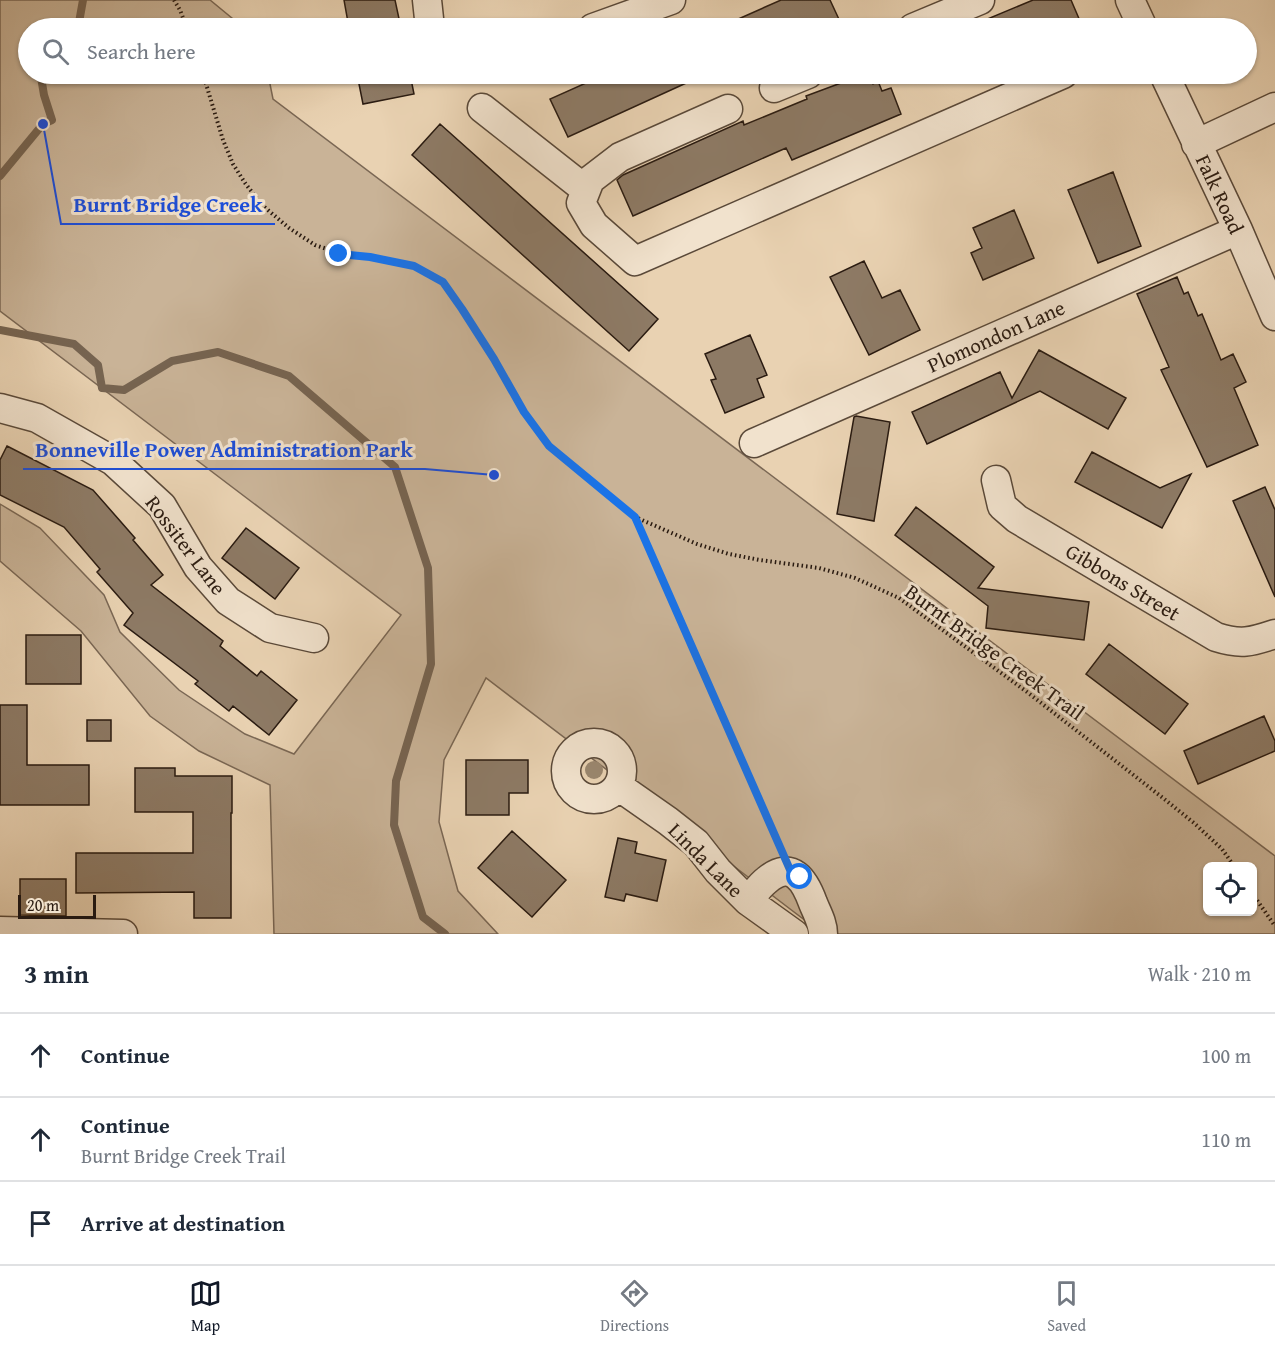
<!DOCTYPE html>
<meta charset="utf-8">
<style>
body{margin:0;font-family:"Gentium Book Plus",serif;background:#f2f2f3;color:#1f2937}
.controls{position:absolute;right:18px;bottom:18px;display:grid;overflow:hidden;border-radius:9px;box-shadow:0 2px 4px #0004}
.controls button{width:54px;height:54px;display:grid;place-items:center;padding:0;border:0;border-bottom:2px solid #e0e1e3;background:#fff;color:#1f2937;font:30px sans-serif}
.scale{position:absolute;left:18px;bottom:15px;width:78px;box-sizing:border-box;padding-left:6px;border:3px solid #2a1b11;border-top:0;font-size:16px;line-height:21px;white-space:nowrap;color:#2a1b11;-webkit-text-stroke:4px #f1e2cd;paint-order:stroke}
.stop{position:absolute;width:18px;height:18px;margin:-14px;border:4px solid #1a73e8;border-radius:50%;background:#fff}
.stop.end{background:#1a73e8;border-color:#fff;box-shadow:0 2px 6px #0008}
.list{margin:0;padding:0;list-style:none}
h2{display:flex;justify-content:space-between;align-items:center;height:78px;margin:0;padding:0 24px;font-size:26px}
h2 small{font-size:20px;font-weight:400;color:#747a83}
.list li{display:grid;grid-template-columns:39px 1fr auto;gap:18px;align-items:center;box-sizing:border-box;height:84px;padding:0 24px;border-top:2px solid #e0e1e3}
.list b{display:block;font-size:22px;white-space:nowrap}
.list p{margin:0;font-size:20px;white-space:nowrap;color:#747a83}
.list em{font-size:20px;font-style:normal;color:#747a83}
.icon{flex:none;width:33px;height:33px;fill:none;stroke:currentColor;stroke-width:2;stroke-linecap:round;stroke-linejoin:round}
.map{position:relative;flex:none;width:1275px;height:934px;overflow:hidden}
.search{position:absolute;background:#fff;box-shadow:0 2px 4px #0004;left:18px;right:18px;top:18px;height:66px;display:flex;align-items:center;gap:15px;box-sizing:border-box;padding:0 21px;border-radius:33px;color:#747a83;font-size:22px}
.sheet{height:330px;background:#fff}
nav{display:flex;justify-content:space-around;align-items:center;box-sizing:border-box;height:84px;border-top:2px solid #e0e1e3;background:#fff;font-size:16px;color:#747a83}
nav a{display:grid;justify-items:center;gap:3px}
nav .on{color:#111827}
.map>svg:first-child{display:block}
.green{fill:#c9b397;stroke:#7a6754;stroke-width:1.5;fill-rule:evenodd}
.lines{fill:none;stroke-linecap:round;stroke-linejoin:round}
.stream{stroke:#766451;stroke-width:8}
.building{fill:#8d7a65;stroke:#2a1b11;stroke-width:1.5}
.minor-casing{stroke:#5a4939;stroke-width:31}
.path{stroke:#2a1b11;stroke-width:4;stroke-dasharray:1.5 3;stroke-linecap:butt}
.minor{stroke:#f1e2cd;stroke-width:28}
.tree{fill:#9a876f}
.route{stroke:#1a73e8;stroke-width:8}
.labels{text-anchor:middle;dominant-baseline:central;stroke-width:6;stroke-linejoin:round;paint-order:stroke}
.street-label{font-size:21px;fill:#2a1b11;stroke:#f1e2cd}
.leader{fill:none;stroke:#1d4ed8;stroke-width:2}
.callout-dot{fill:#1d4ed8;stroke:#f1e2cd;stroke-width:2}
.callout-label{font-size:22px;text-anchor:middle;font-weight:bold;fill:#1d4ed8;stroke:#f1e2cd;stroke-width:6;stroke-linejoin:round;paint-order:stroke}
</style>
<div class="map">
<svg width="1275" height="934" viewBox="0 0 1275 934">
<rect width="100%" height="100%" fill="#e9d2b2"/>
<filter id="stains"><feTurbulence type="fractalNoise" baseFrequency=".00333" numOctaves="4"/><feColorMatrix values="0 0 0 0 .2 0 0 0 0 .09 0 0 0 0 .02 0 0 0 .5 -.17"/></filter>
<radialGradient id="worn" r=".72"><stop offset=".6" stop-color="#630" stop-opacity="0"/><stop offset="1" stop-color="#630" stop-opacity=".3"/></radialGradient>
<path class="green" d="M0,0h210l34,28h-216v46h240l5,25 1002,757v78h-452l-337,-256 -42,82 -5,62 19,69 40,43h-224l-4,-149 -71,-34 -49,-35 -69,-85 -81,-70v-57l40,24 64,67 16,37 59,58 66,44 49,20 107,-139 -401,-304zM1208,866h44v46h-44z"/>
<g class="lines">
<path class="stream" d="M78,28l5,-28
M0,176l43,-52 9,-4 -8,-25 -3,-18 5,-3
M0,330l74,14 24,21 4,23 22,2 48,-29 46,-9 71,24 106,91 33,101 3,96 -35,117 -2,44 29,92 22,17"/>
</g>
<path class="building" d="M344,0h51l6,28h-52z
M781,0h49l13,28h-125z
M1033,0h38l12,28h-117z
M357,74h53l4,20 -51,10z
M606,74h100l-138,63 -18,-38z
M865,74h3l5,10 5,-3 4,10 9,-3 10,26 -109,46 -6,-12 -153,68 -16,-36 6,-5 120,-54 1,4 63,-26 -1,-3z
M440,124l218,195 -29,32 -217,-196z
M1113,172l28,74 -43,17 -30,-73z
M1014,210l20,48 -51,22 -12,-27 11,-5 -9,-20z
M864,261l18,37 18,-8 20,40 -51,25 -39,-78z
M1177,277l7,17 4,-2 10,24 4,-2 19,46 12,-6 13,28 -12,6 24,57 -51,22 -46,-97 8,-3 -32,-73z
M750,335l17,40 -10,4 7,18 -39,16 -14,-33 5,-1 -11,-25z
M1039,350l87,48 -18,31 -68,-38 -113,53 -15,-32 88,-40 12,26z
M856,416l34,6 -16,99 -37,-7 17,-97z
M7,446l86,44 42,48 -2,2 30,35 -12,10 72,56 -3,5 37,30 4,-5 36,29 -28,35 -36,-29 -4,5 -34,-27 3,-3 -74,-56 9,-12 -36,-41 3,-3 -36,-42 -64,-32v-35z
M1092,452l68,36 31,-14 -29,54 -87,-46z
M1265,487l10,23v87l-42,-96z
M916,507l78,60 -16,21 111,14 -5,38 -98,-12 2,-22 -93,-71z
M246,528l53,40 -24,31 -53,-41z
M26,635h55v49h-55z
M1109,644l79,60 -23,30 -79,-60z
M0,705h27v60h62v40h-89z
M1264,716l11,25v10l-77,33 -14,-33z
M87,720h24v21h-24z
M466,760h62v33h-19v22h-43z
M135,768h40v8h57v37h-1v105h-37v-26l-118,1v-40h117v-41h-58z
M512,831l54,49 -34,37 -54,-49z
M618,838l19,4 -2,11 31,7 -9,41 -31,-7 -2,7 -19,-4z
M20,879h46v37l-46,-1z"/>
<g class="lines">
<defs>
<path id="minor" d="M427,0l3,28
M1130,0l13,28
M593,28l78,-28
M913,28l67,-28
M1164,74l74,156 37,86
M774,88l34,-14
M482,108l104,82
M728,109l-108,48 -30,23 -9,23 13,22 41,36 428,-187
M1196,144l79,-37
M0,408l37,10 76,43 49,45 36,61 30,34 42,27 44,10
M754,443l484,-213
M996,480l6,26 15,13 199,118c25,8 35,5 59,-3
M566 771a28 28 0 1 1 56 0a28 28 0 1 1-56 0Z
M618,786l50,35 28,22 22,28 30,30 46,33
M748,901c6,-7 12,-16 19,-21 25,-21 38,1 46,23 4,10 10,20 10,31
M0,931l123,3"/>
</defs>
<use href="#minor" class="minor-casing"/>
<path class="path" d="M174,0l6,10 7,18
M203,74l20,66 10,24 12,19 17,22 27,23 26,17 24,8 31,4 44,9 29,16 19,27 32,50 30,53 25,34 86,71 62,27 32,10 31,6 59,8 36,10 44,20 128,94 136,106 31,25 28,26 12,17
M635,518l144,328
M1252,893l23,33"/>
<use href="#minor" class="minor"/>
</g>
<circle class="tree" cx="594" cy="770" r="9"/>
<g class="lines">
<path class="route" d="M339,254l31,3 44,9 29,16 19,27 32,50 30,53 25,34 86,71 156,355 9,5"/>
</g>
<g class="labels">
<g class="street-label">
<text transform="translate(1220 194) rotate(65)">Falk Road</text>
<text transform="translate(996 336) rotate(-24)">Plomondon Lane</text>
<text transform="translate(186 545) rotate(53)">Rossiter Lane</text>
<text transform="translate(1123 582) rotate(31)">Gibbons Street</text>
<text transform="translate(995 652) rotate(36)">Burnt Bridge Creek Trail</text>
<text transform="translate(706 860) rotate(45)">Linda Lane</text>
</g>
</g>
<path class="leader" d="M43 124L61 224H275M494 475L425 469H23"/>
<g class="callout-dot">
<circle cx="43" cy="124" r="6"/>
<circle cx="494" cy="475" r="6"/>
</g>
<g class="callout-label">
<text x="168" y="212">Burnt Bridge Creek</text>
<text x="224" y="457">Bonneville Power Administration Park</text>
</g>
<rect width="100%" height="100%" filter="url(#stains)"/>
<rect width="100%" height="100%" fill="url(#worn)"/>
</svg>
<div class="controls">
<button><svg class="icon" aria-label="locate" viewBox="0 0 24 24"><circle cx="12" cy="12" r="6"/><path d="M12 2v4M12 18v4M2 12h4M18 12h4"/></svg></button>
</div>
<div class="scale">20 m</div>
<div class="stop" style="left:800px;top:877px"></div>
<div class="stop end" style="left:339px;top:254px"></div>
<div class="search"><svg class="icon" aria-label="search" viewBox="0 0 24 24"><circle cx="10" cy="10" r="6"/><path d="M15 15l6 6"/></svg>Search here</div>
</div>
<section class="sheet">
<h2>3 min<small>Walk · 210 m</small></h2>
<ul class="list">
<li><svg class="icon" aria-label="ahead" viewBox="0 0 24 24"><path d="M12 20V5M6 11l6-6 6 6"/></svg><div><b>Continue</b></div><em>100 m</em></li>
<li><svg class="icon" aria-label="ahead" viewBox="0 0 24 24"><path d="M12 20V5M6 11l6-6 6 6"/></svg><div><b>Continue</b><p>Burnt Bridge Creek Trail</p></div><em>110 m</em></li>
<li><svg class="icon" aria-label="arrive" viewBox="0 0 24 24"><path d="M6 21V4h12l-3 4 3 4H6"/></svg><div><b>Arrive at destination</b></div></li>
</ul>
</section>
<nav>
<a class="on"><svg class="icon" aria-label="map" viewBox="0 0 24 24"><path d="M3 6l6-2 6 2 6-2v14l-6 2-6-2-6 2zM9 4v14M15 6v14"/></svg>Map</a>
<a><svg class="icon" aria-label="directions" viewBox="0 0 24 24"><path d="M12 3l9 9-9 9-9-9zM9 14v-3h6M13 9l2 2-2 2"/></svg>Directions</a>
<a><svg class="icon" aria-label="saved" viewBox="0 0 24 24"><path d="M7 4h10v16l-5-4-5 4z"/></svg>Saved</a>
</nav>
